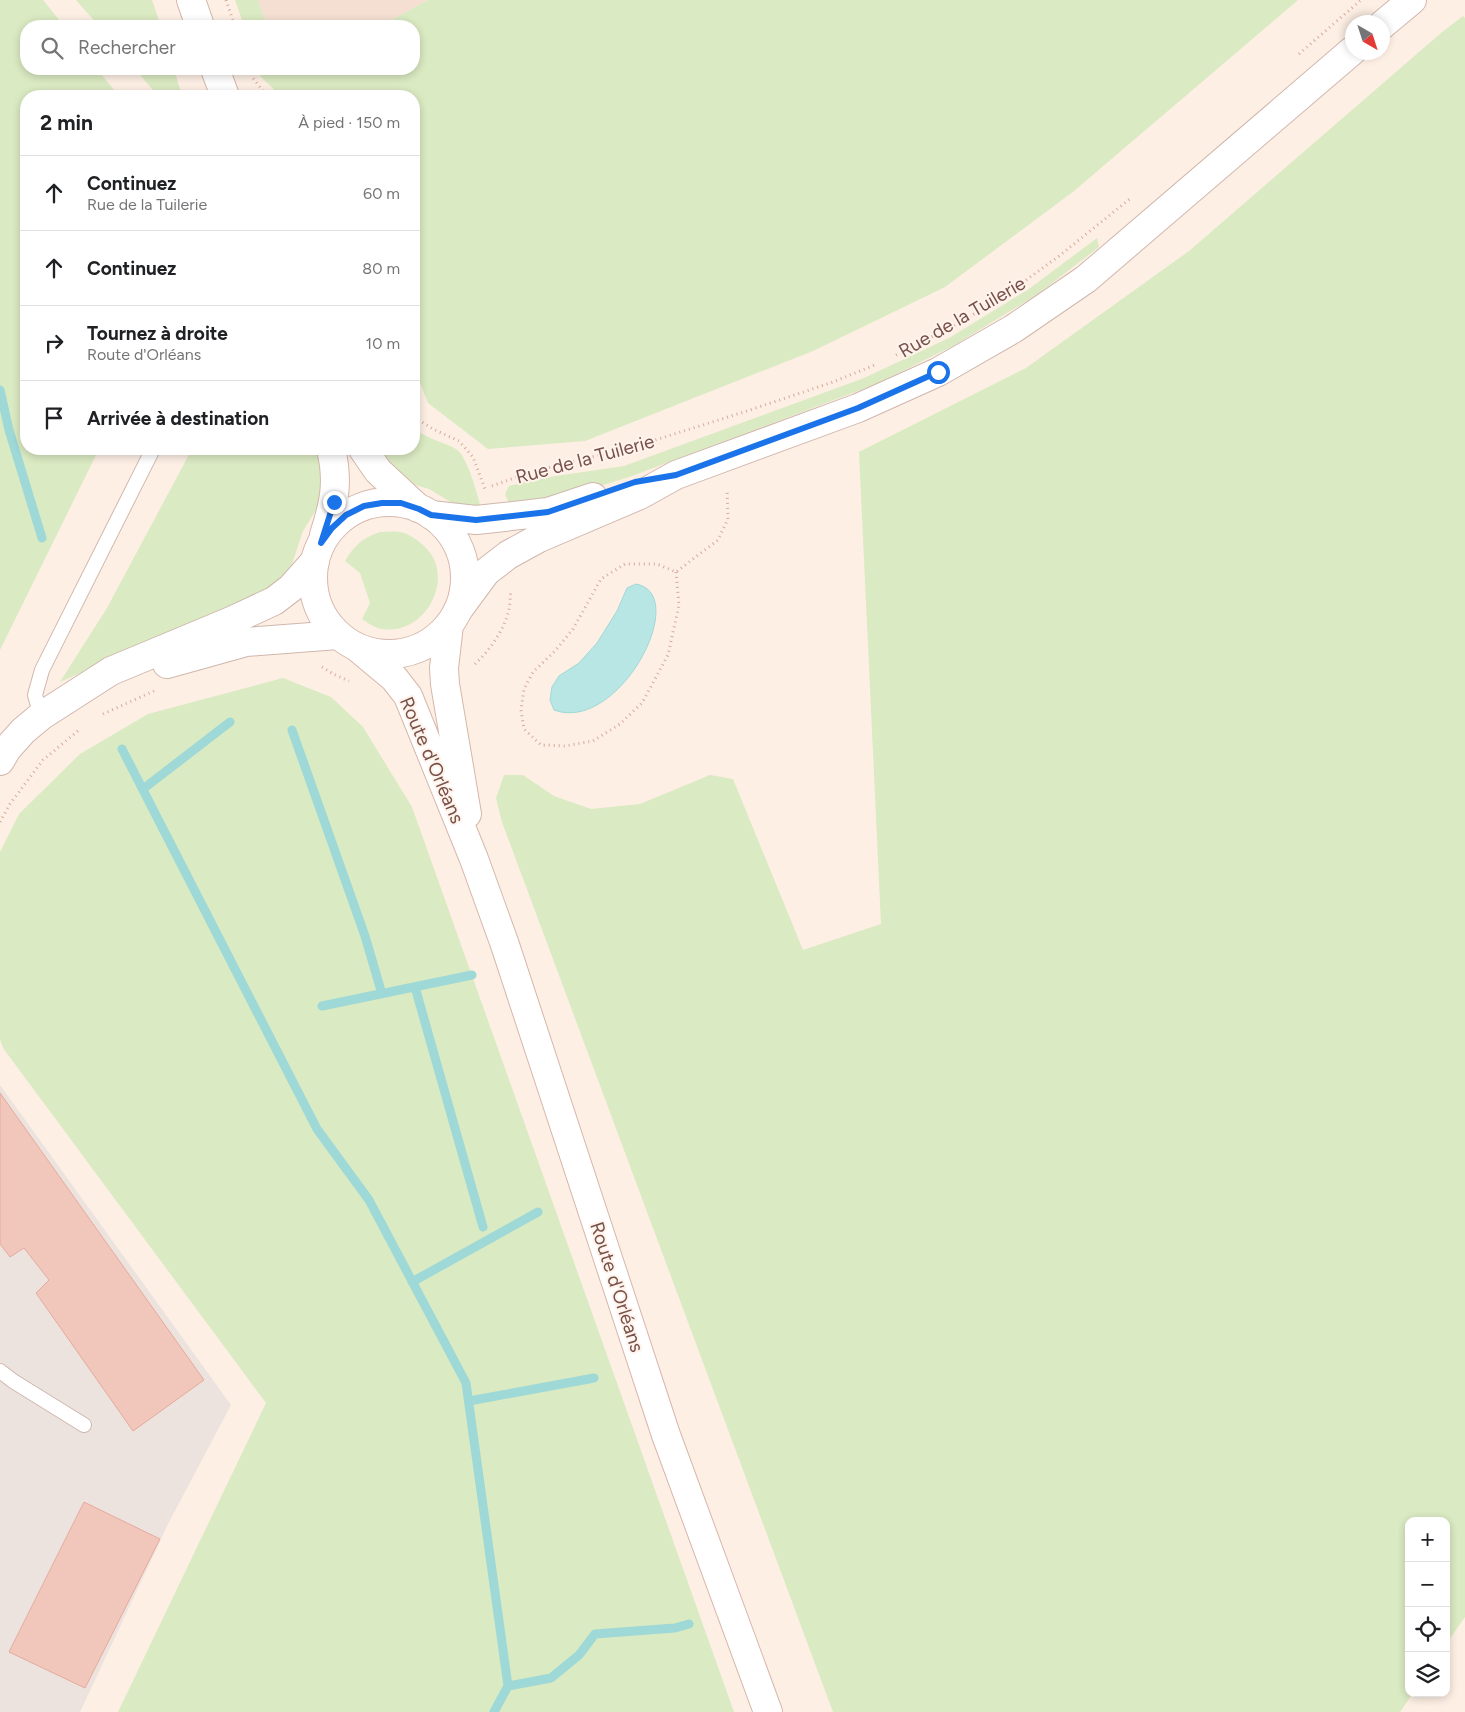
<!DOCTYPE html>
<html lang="fr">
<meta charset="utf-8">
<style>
body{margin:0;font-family:Figtree,sans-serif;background:#f6f6f6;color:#202124}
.controls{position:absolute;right:15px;bottom:15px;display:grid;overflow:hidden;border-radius:10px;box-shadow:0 2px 8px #0003}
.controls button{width:45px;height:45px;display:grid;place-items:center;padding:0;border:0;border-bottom:1px solid #e0e0e0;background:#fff;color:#202124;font:25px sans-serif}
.compass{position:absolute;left:1345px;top:15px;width:45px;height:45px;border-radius:50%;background:#fff;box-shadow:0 2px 8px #0003;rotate:141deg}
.stop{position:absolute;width:15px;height:15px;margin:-11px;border:4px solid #1a73e8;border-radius:50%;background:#fff}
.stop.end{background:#1a73e8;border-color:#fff;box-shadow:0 1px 5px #0008}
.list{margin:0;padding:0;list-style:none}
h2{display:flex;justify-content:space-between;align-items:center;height:65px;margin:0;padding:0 20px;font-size:21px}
h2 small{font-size:16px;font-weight:400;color:#757577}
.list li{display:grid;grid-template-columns:32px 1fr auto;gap:15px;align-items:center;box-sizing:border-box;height:75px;padding:0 20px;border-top:1px solid #e0e0e0}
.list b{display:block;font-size:19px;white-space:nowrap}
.list p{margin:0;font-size:16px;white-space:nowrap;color:#757577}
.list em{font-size:16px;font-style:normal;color:#757577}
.icon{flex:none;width:28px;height:28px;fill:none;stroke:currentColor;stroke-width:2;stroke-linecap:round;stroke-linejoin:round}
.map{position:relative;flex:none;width:1465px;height:1712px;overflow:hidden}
.search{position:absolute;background:#fff;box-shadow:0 2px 8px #0003;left:20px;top:20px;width:400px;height:55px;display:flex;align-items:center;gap:12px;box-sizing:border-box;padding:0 18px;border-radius:20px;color:#757577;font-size:19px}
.panel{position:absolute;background:#fff;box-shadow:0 2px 8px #0003;left:20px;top:90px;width:400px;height:365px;border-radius:20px}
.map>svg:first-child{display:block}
.residential{fill:#f4dfd2}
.industrial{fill:#ece3df}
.green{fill:#daeac2}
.water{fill:#b8e6e5;stroke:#9ed8d7}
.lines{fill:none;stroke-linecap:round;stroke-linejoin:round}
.stream{stroke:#9ed8d7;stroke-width:9}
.building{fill:#f2c7bb;stroke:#e5aa9b}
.service-casing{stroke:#d0b7ad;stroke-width:16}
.minor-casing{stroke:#d0b7ad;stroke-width:30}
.tertiary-casing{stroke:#d0b7ad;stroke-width:30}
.secondary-casing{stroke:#d6b7ac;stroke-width:30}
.path{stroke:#d7aa9e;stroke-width:3;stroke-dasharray:1 4;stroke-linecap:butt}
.service{stroke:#fff;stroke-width:14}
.minor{stroke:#fff;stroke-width:28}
.tertiary{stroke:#fff;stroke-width:28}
.secondary{stroke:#fff;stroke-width:28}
.route{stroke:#1a73e8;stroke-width:6}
.labels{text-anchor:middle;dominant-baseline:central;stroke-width:4;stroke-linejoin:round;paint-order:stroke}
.street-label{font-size:19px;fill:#765149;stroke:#fff3eb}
</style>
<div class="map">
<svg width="1465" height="1712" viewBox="0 0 1465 1712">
<rect width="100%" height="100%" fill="#fdefe4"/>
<path class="residential" d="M258,0h170l-40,22 -123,-1z"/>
<path class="industrial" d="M0,1085l231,320 -62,117 -89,190h-80z"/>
<path class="green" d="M0,0h43l21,26h-38v43h71l22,27h-93v353h73l-99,201z
M76,0h76l9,26h-62z
M235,0h23l7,21 123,1 40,-22h870l-224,191 -129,96 -132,64 -228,90 -97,8 -60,-46 -14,-35v-272h-133l-20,-19 -3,-8h156v-43h-170z
M1463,16l2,2v1599l-19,27v-123h-37v172h4l-13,19h-567l-331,-890 -6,-24 8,-23h19l31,21 37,13 49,-5 70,-29 23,4 70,171 78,-26 -22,-472 167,-84 163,-117 252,-218z
M135,69h39l8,27h-24z
M1097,238l2,9 -61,47 -85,52 -79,39 -242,91 -85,27 -34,4 -5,-6 -3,-7 4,-8 34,-8 81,-12 240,-88 85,-40 80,-49z
M414,428c12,11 28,13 42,21 12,8 21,45 25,59h-13l-19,-7 -20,-12 -20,-6 -34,-34h39z
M192,449h128l2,39 -3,17 -16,26 -11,33 -10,13 -13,12 -30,15 -179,78 47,-74z
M380,532c6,0 13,-1 19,0 9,1 17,7 24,13 35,30 3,91 -41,84 -7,-1 -14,-6 -20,-10l8,-16 -10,-30 -15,-12c11,-17 16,-22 35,-29z
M283,678l48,19 32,30 49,80 322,905h-616l148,-309 -263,-355 -3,-9v-187l19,-38 61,-60 68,-40z"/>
<path class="water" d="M636,584c56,10 -17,150 -82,126l-4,-10 2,-13 7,-11 20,-13 18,-20 20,-32 10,-23z"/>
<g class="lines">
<path class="stream" d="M0,390l9,40 33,108
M292,730l73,206 17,58
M122,749l195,380 52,71 97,183 42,303 -14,26
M143,789l87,-67
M415,987l68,240
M322,1006l150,-31
M412,1282l126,-70
M469,1401l125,-23
M508,1686l43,-8 28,-23 16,-21 80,-6 14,-4"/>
</g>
<path class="building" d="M0,1093l204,287 -71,51 -97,-138 13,-13 -25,-32 -14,9 -10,-13z
M84,1502l76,37 -75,149 -76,-36z"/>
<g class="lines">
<defs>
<path id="service" d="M41,716l-6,-21 7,-25 111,-221
M0,1371l13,10 71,44"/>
<path id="minor" d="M167,664l79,-22 92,-7
M0,761l7,-12 16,-18 18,-15 70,-45 120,-50 43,-20 17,-13 24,-27"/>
<path id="tertiary" d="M1382,25l30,-25
M431,515l45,5 19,-2 53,-6 45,-15
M458,610l28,-38 22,-17 31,-17 101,-43 36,-20 182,-67 80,-36 75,-43 73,-50 266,-228"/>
<path id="secondary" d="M191,0l9,26
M215,69l10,27
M363,449l15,22 40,37
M313 578a76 76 0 1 1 152 0a76 76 0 1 1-152 0Z
M324,535c10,-31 15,-53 7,-86
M449,625l-5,43 1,16 22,130
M358,648l36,30 14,18 66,163 31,86 161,490 102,277"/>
</defs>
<use href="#service" class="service-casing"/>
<use href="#minor" class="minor-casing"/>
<use href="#tertiary" class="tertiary-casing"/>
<use href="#secondary" class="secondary-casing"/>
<path class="path" d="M226,0l9,26
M1299,54l62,-54
M250,69l3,9 14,18
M1018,286l41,-30 72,-58
M969,317l42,-26
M896,355l63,-32
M414,417l19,12 26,12 14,16 12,32
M492,486l39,-14 105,-26 108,-34 89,-30 44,-18
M676,572l3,33 -11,50 -26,48 -22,21 -27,17 -28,5 -24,-1 -17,-16 -3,-19 3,-21 9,-17 22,-21 18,-22 28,-50 24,-15h32l19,8 42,-32 10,-21 -1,-30
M475,664c15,-14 29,-34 34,-54 1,-6 1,-13 2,-20
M322,667l11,7 16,7
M103,714l51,-23
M0,822l10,-18 33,-44 36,-30"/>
<use href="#service" class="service"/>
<use href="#minor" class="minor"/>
<use href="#tertiary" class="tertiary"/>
<use href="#secondary" class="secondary"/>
</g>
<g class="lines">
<path class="route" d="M334,502l-13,41 11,-15 14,-13 18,-9 18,-3h19l18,6 12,6 45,5 72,-8 87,-30 41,-7 182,-67 80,-36"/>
</g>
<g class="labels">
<g class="street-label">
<text transform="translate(962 317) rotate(-30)">Rue de la Tuilerie</text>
<text transform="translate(585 459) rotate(-15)">Rue de la Tuilerie</text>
<text transform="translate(432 760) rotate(67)">Route d'Orléans</text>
<text transform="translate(617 1287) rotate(72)">Route d'Orléans</text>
</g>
</g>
</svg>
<div class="controls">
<button>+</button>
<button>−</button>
<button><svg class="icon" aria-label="locate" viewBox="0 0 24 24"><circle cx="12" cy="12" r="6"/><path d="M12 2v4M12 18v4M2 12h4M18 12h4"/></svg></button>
<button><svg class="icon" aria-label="layers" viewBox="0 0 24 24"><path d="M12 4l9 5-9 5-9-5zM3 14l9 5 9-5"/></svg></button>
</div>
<svg class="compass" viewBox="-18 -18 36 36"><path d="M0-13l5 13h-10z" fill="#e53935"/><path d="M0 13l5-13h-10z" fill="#757577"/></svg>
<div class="stop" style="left:938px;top:372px"></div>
<div class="stop end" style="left:334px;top:502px"></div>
<div class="search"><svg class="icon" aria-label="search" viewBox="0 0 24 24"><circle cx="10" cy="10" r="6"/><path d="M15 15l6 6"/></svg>Rechercher</div>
<section class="panel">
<h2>2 min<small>À pied · 150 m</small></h2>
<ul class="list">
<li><svg class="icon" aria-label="ahead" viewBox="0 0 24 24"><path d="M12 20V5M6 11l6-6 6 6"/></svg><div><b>Continuez</b><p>Rue de la Tuilerie</p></div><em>60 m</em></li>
<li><svg class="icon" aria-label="ahead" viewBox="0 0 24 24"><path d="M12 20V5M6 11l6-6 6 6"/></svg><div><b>Continuez</b></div><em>80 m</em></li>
<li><svg class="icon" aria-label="right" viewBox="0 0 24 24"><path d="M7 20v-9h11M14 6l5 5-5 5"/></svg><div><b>Tournez à droite</b><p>Route d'Orléans</p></div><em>10 m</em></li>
<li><svg class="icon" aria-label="arrive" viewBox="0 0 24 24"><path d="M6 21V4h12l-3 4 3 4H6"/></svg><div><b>Arrivée à destination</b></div></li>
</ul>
</section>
</div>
